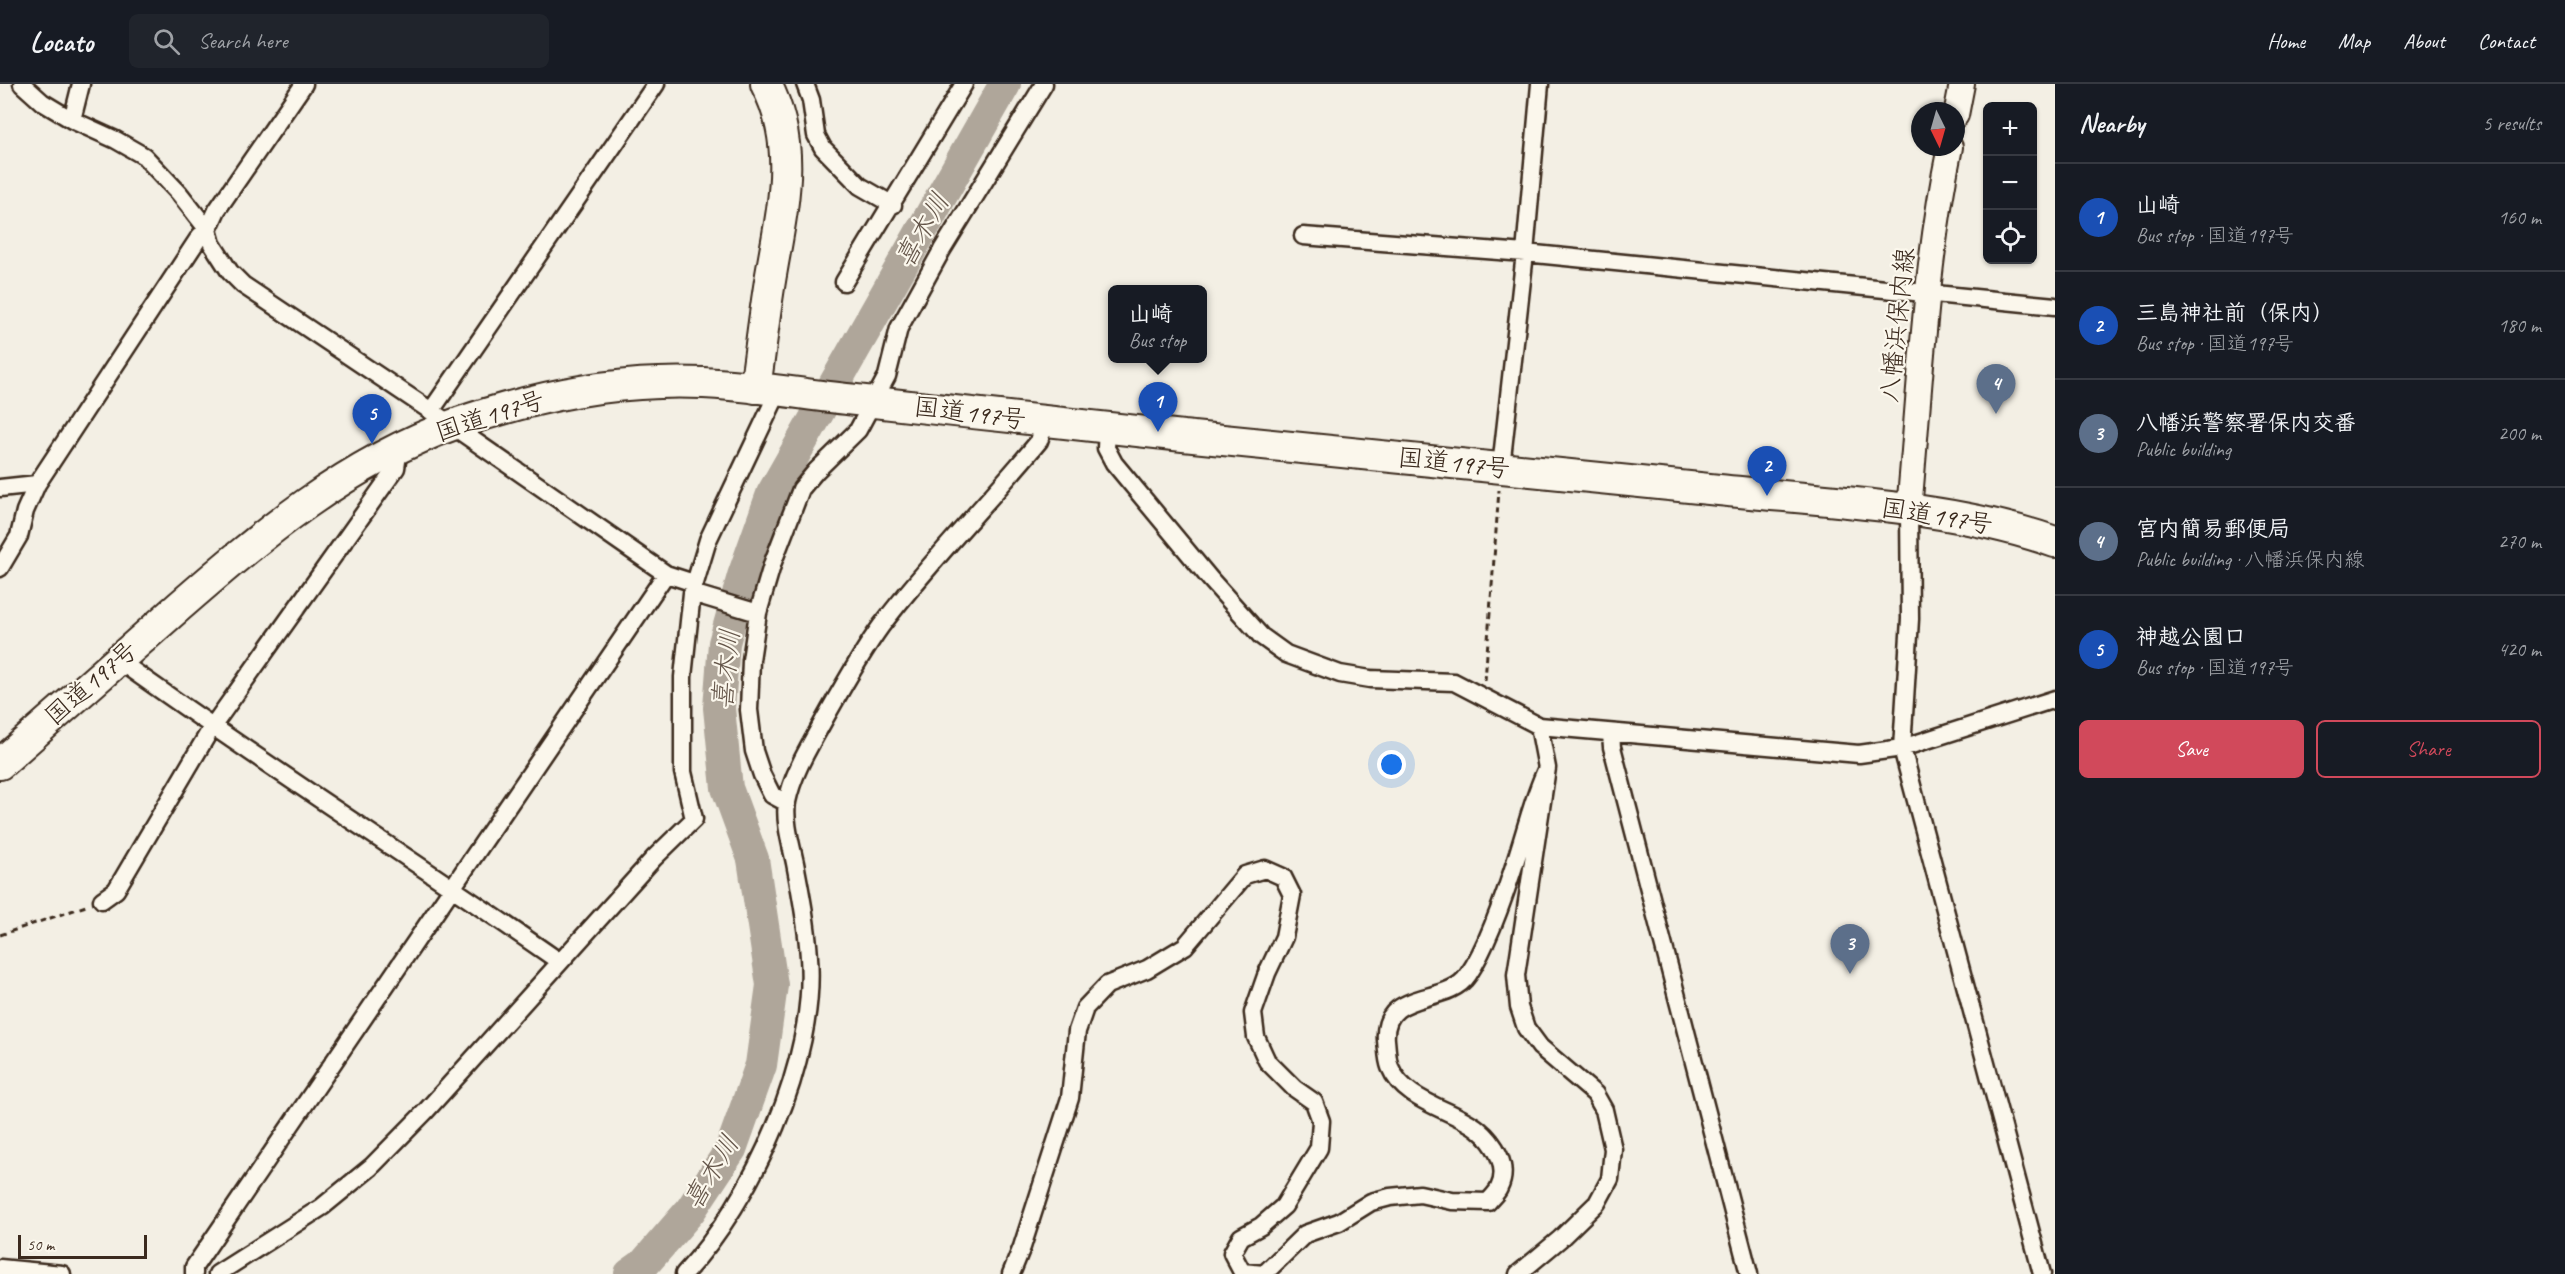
<!DOCTYPE html>
<meta charset="utf-8">
<style>
body{margin:0;font-family:Caveat,"Klee One",sans-serif;background:#20242c;color:#f1f3f6}
.controls{position:absolute;right:18px;top:18px;display:grid;overflow:hidden;border-radius:9px;box-shadow:0 2px 4px #0004}
.controls button{width:54px;height:54px;display:grid;place-items:center;padding:0;border:0;border-bottom:2px solid #363941;background:#171b24;color:#f1f3f6;font:30px sans-serif}
.compass{position:absolute;left:1911px;top:18px;width:54px;height:54px;border-radius:50%;background:#171b24;box-shadow:0 2px 4px #0004;rotate:175deg}
.scale{position:absolute;left:18px;bottom:15px;width:129px;box-sizing:border-box;padding-left:6px;border:3px solid #3b2a1e;border-top:0;font-size:16px;line-height:21px;white-space:nowrap;color:#3b2a1e;-webkit-text-stroke:4px #fbf7ec;paint-order:stroke}
.you{position:absolute;left:1392px;top:681px;width:21px;height:21px;margin:-15px;border:4px solid #fff;border-radius:50%;background:#1a73e8;box-shadow:0 0 0 9px #1a73e833}
.badge{display:grid;place-items:center;width:39px;height:39px;border-radius:50%;background:#d1495b;color:#fff;font-size:20px;font-weight:700}
.pin{position:absolute;translate:-50% -50px;filter:drop-shadow(0 2px 3px #0008)}
.pin::after{content:'';position:absolute;top:32px;width:21px;height:18px;background:inherit;clip-path:polygon(0 0,100% 0,50% 100%)}
.popup{position:absolute;left:1108px;top:201px;width:99px;height:78px;box-sizing:border-box;display:grid;place-content:center;border-radius:9px;background:#171b24;filter:drop-shadow(0 2px 4px #0005);font-size:20px;white-space:nowrap;color:#9ea1a6}
.popup b{font-size:22px;color:#f1f3f6}
.popup::after{content:'';position:absolute;left:50%;top:100%;margin-left:-12px;border:12px solid transparent;border-top-color:#171b24}
.list{margin:0;padding:0;list-style:none}
h2{display:flex;justify-content:space-between;align-items:center;height:78px;margin:0;padding:0 24px;font-size:26px}
h2 small{font-size:20px;font-weight:400;color:#9ea1a6}
.list li{display:grid;grid-template-columns:39px 1fr auto;gap:18px;align-items:center;box-sizing:border-box;height:108px;padding:0 24px;border-top:2px solid #363941}
.list b{display:block;font-size:22px;white-space:nowrap}
.list p{margin:0;font-size:20px;white-space:nowrap;color:#9ea1a6}
.list em{font-size:20px;font-style:normal;color:#9ea1a6}
.actions{display:flex;gap:12px;padding:18px 24px}
.actions a{flex:1;padding:14px 0;border:2px solid #d1495b;border-radius:9px;text-align:center;font-size:21px;color:#d1495b}
.actions .main{background:#d1495b;color:#fff}
.icon{flex:none;width:33px;height:33px;fill:none;stroke:currentColor;stroke-width:2;stroke-linecap:round;stroke-linejoin:round}
.map{position:relative;flex:none;width:2055px;height:1190px;overflow:hidden}
header{display:flex;align-items:center;gap:36px;box-sizing:border-box;height:84px;padding:0 30px;background:#171b24;border-bottom:2px solid #363941}
header strong{font-size:28px}
nav{display:flex;gap:33px;margin-inline-start:auto;font-size:21px}
.search{width:420px;height:54px;background:#20242c;display:flex;align-items:center;gap:15px;box-sizing:border-box;padding:0 21px;border-radius:9px;color:#9ea1a6;font-size:22px}
main{display:flex}
aside{flex:1;background:#171b24}
.map>svg:first-child{display:block}
.lines{fill:none;stroke-linecap:round;stroke-linejoin:round}
.river{stroke:#afa69a;stroke-width:32}
.street-casing{stroke:#3b2a1e;stroke-width:21}
.secondary-casing{stroke:#3b2a1e;stroke-width:28}
.highway-casing{stroke:#3b2a1e;stroke-width:34}
.path{stroke:#3b2a1e;stroke-width:3;stroke-dasharray:6 4.5;stroke-linecap:butt}
.street{stroke:#fbf7ec;stroke-width:16}
.secondary{stroke:#fbf7ec;stroke-width:24}
.highway{stroke:#fbf7ec;stroke-width:30}
.labels{text-anchor:middle;dominant-baseline:central;stroke-width:4.5;stroke-linejoin:round;paint-order:stroke}
.street-label{font-size:26px;fill:#3b2a1e;stroke:#fbf7ec}
.water-label{font-size:27px;font-style:italic;fill:#645549;stroke:#fbf7ec}
</style>
<header>
<strong>Locato</strong>
<div class="search"><svg class="icon" aria-label="search" viewBox="0 0 24 24"><circle cx="10" cy="10" r="6"/><path d="M15 15l6 6"/></svg>Search here</div>
<nav><a>Home</a><a>Map</a><a>About</a><a>Contact</a></nav>
</header>
<main>
<div class="map">
<svg width="2055" height="1190" viewBox="0 0 2055 1190">
<rect width="100%" height="100%" fill="#f3efe4"/>
<filter id="ink" filterUnits="userSpaceOnUse"><feTurbulence type="fractalNoise" baseFrequency=".0167" numOctaves="2"/><feDisplacementMap in="SourceGraphic" scale="12" xChannelSelector="R" yChannelSelector="G"/><feConvolveMatrix kernelMatrix="1 2 1 2 8 2 1 2 1" color-interpolation-filters="sRGB"/></filter>
<g filter="url(#ink)">
<g class="lines">
<path class="river" d="M630,1190l14,-10 46,-53 41,-62 30,-84 11,-80 -19,-126 -26,-71 -8,-80 5,-65 19,-67 29,-82 233,-410"/>
<defs>
<path id="street" d="M22,0l20,18 30,18 44,20 28,16 35,37 29,37 4,14 18,28 13,13 188,126 235,163 28,9
M805,0l6,16 5,35 7,13 37,38 33,19
M72,36l9,-36
M1303,152l222,17 530,53
M844,198l120,-198
M431,327l225,-327
M1107,344l-1,20 8,15 97,117 50,56 25,18 54,20 30,5 84,3 85,44 320,28 43,-6 153,-49
M1501,383l24,-214 15,-169
M0,404l37,-4
M1909,426l1,109 -8,129 140,526
M0,484l19,-32 6,-25 12,-27 163,-248 8,-6 9,-20 87,-126
M692,509l66,20
M118,576c145,104 296,200 442,302
M1611,650l1,13 137,527
M787,719l-15,-8 -10,-20 -8,-24 -5,-41 2,-50 7,-47 15,-51 28,-73 15,-18 42,-41 29,-54 12,-48 43,-78 102,-166
M102,816l14,-10 96,-163 184,-259 3,-20
M0,1184l62,6
M194,1190v-7l472,-693
M217,1190l105,-67 49,-40 54,-55 229,-254 40,-39 -11,-47v-95l9,-84 16,-53 71,-150
M684,1190c69,-74 133,-214 125,-317 -2,-32 -8,-63 -14,-94 -4,-19 -11,-42 -8,-61 6,-30 23,-56 37,-82 18,-32 36,-65 57,-94 49,-65 107,-123 158,-185l7,-20
M1011,1190l11,-27 48,-149 7,-67 8,-23 22,-23 40,-16 38,-23 60,-71 20,-6 18,8 9,18 -8,42 -17,36 -14,40 3,24 11,24 27,27 20,14 7,19 -2,27 -35,58 -23,20 -20,11 -9,16 10,19 22,2 41,-40 34,-12 32,-20 19,-5 30,-3 32,7 36,1c3,-4 9,-9 11,-14 11,-22 -5,-46 -21,-59 -25,-20 -74,-27 -88,-62 -3,-7 -3,-19 -4,-27 -4,-52 62,-34 82,-65 21,-31 40,-89 51,-125 9,-28 15,-55 28,-82
M1518,1190l42,-35 37,-36 13,-24 3,-30 -9,-39 -9,-16 -55,-47 -14,-19 -7,-21 -3,-32 31,-207 -8,-42"/>
<path id="secondary" d="M1956,31l6,-31
M1909,426c11,-121 16,-244 41,-363"/>
<path id="highway" d="M755,304c6,-40 10,-80 17,-119 11,-64 26,-124 -6,-185
M0,680c58,-51 116,-102 174,-153 86,-75 172,-148 281,-187 66,-23 134,-39 204,-41 66,-3 131,10 197,17 109,12 218,25 327,36 179,18 358,36 536,54 107,11 235,16 336,52"/>
</defs>
<use href="#street" class="street-casing"/>
<use href="#secondary" class="secondary-casing"/>
<use href="#highway" class="highway-casing"/>
<path class="path" d="M1485,597l14,-191
M0,851l86,-29"/>
<use href="#street" class="street"/>
<use href="#secondary" class="secondary"/>
<use href="#highway" class="highway"/>
</g>
</g>
<g class="labels">
<g class="street-label">
<text transform="translate(1897 241) rotate(-84)">八幡浜保内線</text>
<text transform="translate(970 329) rotate(7)">国道197号</text>
<text transform="translate(490 332) rotate(-18)">国道197号</text>
<text transform="translate(1454 379) rotate(6)">国道197号</text>
<text transform="translate(1937 432) rotate(9)">国道197号</text>
<text transform="translate(91 599) rotate(-41)">国道197号</text>
</g>
<g class="water-label">
<text transform="translate(922 146) rotate(-60)">喜木川</text>
<text transform="translate(726 585) rotate(-84)">喜木川</text>
<text transform="translate(711 1088) rotate(-59)">喜木川</text>
</g>
</g>
</svg>
<div class="controls">
<button>+</button>
<button>−</button>
<button><svg class="icon" aria-label="locate" viewBox="0 0 24 24"><circle cx="12" cy="12" r="6"/><path d="M12 2v4M12 18v4M2 12h4M18 12h4"/></svg></button>
</div>
<svg class="compass" viewBox="-18 -18 36 36"><path d="M0-13l5 13h-10z" fill="#e53935"/><path d="M0 13l5-13h-10z" fill="#9ea1a6"/></svg>
<div class="scale">50 m</div>
<div class="you"></div>
<div class="pin badge" style="left:1158px;top:348px;background:#1a4fb4">1</div>
<div class="popup"><b>山崎</b>Bus stop</div>
<div class="pin badge" style="left:1767px;top:412px;background:#1a4fb4">2</div>
<div class="pin badge" style="left:1850px;top:890px;background:#5c6f8a">3</div>
<div class="pin badge" style="left:1996px;top:330px;background:#5c6f8a">4</div>
<div class="pin badge" style="left:372px;top:360px;background:#1a4fb4">5</div>
</div>
<aside>
<h2>Nearby<small>5 results</small></h2>
<ul class="list">
<li><span class="badge" style="background:#1a4fb4">1</span><div><b>山崎</b><p>Bus stop · 国道197号</p></div><em>160 m</em></li>
<li><span class="badge" style="background:#1a4fb4">2</span><div><b>三島神社前（保内）</b><p>Bus stop · 国道197号</p></div><em>180 m</em></li>
<li><span class="badge" style="background:#5c6f8a">3</span><div><b>八幡浜警察署保内交番</b><p>Public building</p></div><em>200 m</em></li>
<li><span class="badge" style="background:#5c6f8a">4</span><div><b>宮内簡易郵便局</b><p>Public building · 八幡浜保内線</p></div><em>270 m</em></li>
<li><span class="badge" style="background:#1a4fb4">5</span><div><b>神越公園口</b><p>Bus stop · 国道197号</p></div><em>420 m</em></li>
</ul>
<div class="actions"><a class="main">Save</a><a>Share</a></div>
</aside>
</main>
